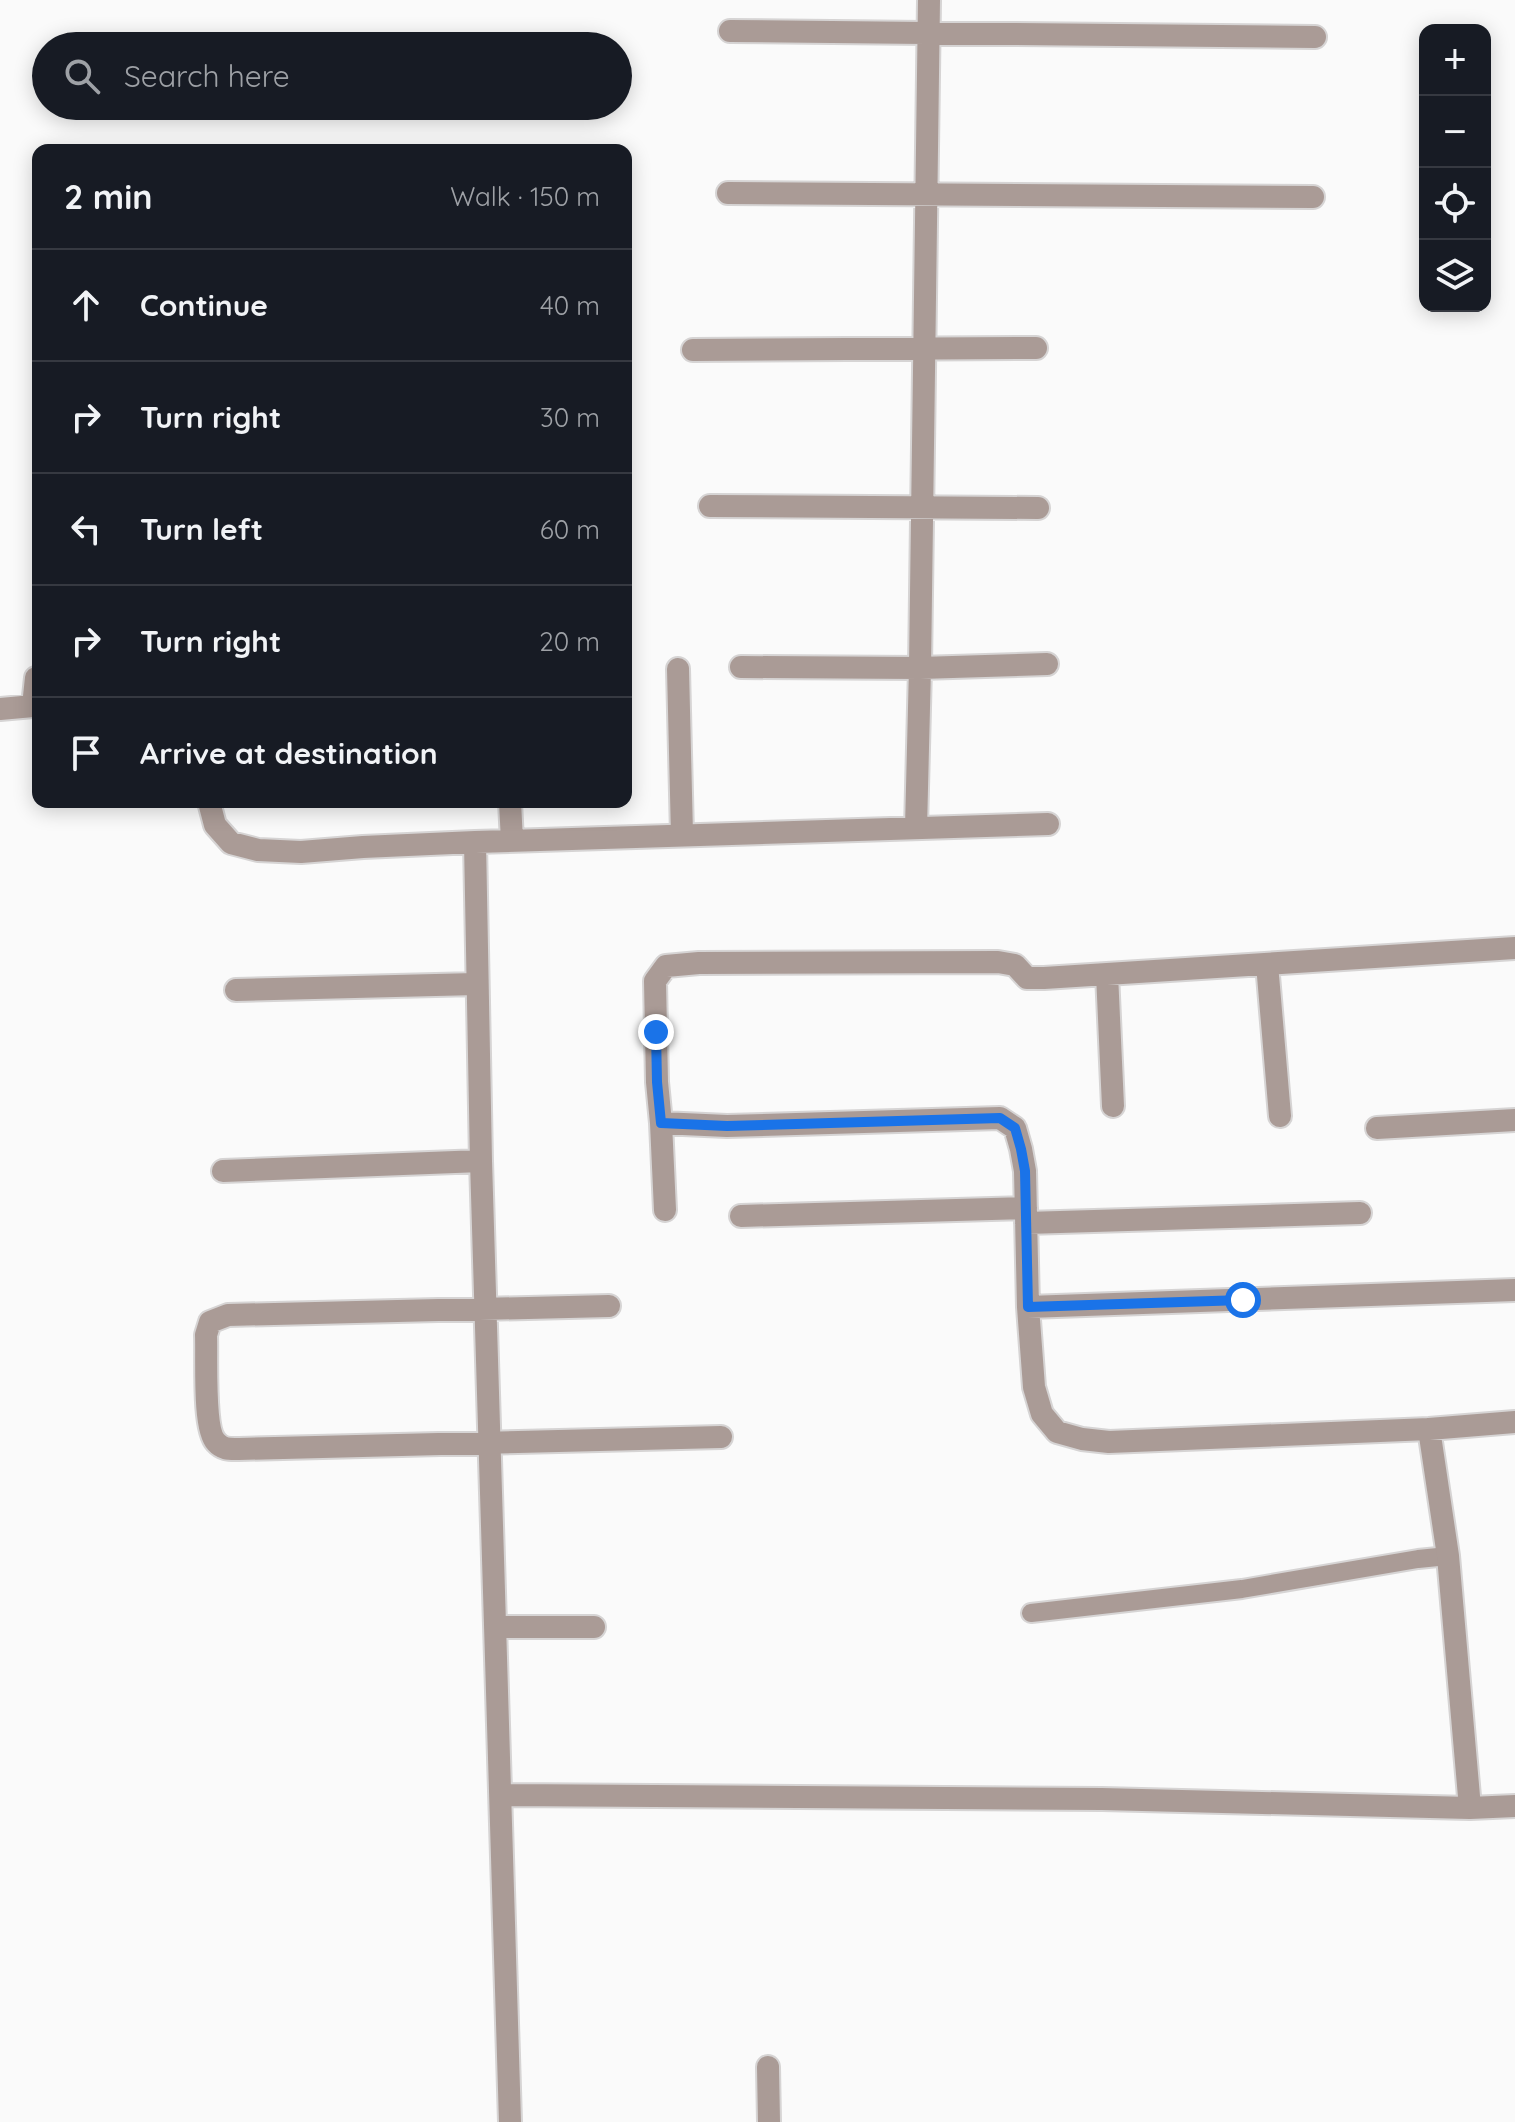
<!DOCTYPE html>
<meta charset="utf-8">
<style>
body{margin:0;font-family:Quicksand,sans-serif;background:#242831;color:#f1f3f6}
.controls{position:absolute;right:24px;top:24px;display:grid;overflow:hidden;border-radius:16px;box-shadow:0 4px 20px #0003}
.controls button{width:72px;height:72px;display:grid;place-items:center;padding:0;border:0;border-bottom:2px solid #363941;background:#171b24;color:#f1f3f6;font:40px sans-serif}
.stop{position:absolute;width:24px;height:24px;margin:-18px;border:6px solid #1a73e8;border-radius:50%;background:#fff}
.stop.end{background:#1a73e8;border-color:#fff;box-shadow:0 2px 8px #0008}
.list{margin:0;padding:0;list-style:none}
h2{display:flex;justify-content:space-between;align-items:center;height:104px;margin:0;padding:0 32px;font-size:34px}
h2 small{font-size:26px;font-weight:400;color:#9ea1a6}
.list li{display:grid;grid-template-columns:52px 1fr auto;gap:24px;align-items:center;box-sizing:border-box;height:112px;padding:0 32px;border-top:2px solid #363941}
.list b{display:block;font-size:30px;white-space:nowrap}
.list em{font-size:26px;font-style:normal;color:#9ea1a6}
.icon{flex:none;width:44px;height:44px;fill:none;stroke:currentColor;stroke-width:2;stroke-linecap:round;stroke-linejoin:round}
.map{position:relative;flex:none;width:1515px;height:2122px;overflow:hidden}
.search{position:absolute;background:#171b24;box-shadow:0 4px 20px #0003;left:32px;top:32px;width:600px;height:88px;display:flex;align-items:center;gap:20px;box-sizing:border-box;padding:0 28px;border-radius:44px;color:#9ea1a6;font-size:30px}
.panel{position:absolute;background:#171b24;box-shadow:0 4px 20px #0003;left:32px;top:144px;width:600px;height:664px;border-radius:16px}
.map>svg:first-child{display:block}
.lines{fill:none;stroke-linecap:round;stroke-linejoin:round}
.service-casing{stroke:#d6d4d4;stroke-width:22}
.minor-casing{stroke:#d6d4d4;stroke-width:26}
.service{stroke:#aa9b96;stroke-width:18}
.minor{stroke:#aa9b96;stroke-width:22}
.route{stroke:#1a73e8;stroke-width:10}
</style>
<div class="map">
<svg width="1515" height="2122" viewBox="0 0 1515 2122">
<rect width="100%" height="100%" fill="#fafafa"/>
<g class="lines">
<defs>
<path id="service" d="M1031,1613l211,-24 176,-30 30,-3"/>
<path id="minor" d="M730,31l585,6
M728,193l585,4
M693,350l343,-2
M710,506l328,2
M741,667l179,1 127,-4
M678,669l4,166
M0,709l33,-3 3,-28h2
M209,802l6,23 16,18 27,7 43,2 62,-5 112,-5 573,-18
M510,802l2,39
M916,828l4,-160 9,-668
M475,842l6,319 29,961
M1515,948l-471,30h-17l-12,-13 -17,-3 -299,1 -33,3 -11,15 2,101 4,41 66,3 273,-8 15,10 6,21 4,22 3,136 6,80 8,27 15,18 25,7 27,3 320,-13 86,-7
M1267,964l13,152
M1107,974l6,132
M236,990l240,-6
M661,1123l4,87
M1377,1128l138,-8
M223,1171l258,-10
M741,1216l285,-8
M1026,1223l334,-10
M609,1306l-381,9 -18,7 -4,13c1,22 -3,94 10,107 7,8 14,7 23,7l482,-12
M1028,1307l487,-17
M1429,1429l19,127 22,252
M496,1627h98
M501,1795l601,4 368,9 45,-2
M768,2067l1,55"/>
</defs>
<use href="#service" class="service-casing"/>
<use href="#minor" class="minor-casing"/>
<use href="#service" class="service"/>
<use href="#minor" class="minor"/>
</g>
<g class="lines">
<path class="route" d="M656,1032l1,50 4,41 66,3 273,-8 15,10 6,21 4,22 3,136 215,-7"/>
</g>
</svg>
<div class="controls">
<button>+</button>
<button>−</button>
<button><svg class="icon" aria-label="locate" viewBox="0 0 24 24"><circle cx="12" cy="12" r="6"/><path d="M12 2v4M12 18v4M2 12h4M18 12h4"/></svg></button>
<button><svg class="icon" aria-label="layers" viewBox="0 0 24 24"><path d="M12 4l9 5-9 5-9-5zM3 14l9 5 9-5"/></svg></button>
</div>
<div class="stop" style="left:1243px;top:1300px"></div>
<div class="stop end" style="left:656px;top:1032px"></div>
<div class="search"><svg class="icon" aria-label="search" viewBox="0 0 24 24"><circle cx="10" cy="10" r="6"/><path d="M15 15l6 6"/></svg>Search here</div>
<section class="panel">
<h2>2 min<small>Walk · 150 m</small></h2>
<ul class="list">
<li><svg class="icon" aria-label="ahead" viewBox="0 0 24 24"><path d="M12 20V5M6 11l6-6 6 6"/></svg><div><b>Continue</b></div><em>40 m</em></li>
<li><svg class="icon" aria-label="right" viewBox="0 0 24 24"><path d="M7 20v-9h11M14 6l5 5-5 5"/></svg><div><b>Turn right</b></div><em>30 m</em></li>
<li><svg class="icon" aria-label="left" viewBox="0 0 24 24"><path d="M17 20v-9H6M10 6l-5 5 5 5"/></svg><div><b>Turn left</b></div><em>60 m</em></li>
<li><svg class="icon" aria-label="right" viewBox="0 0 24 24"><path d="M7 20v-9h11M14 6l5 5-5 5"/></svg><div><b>Turn right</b></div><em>20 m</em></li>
<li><svg class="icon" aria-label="arrive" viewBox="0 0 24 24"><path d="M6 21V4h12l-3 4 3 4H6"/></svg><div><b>Arrive at destination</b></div></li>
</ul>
</section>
</div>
